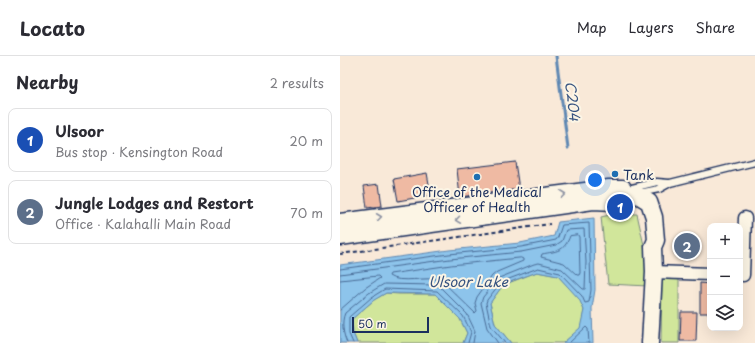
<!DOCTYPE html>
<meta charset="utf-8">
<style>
body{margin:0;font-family:"Playpen Sans",sans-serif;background:#f2f2f3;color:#2b2b33}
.controls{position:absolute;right:12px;bottom:12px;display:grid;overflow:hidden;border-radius:8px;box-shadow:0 4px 16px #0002}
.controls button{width:36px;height:36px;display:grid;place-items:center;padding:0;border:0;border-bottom:1px solid #e1e1e2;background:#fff;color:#2b2b33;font:20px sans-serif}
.scale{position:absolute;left:12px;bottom:10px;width:77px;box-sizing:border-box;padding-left:4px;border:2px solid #1b2f5e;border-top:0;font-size:11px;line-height:14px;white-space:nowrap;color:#1b2f5e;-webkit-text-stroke:3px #fcf5e5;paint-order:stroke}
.you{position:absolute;left:255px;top:124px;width:14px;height:14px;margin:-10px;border:3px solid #fff;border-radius:50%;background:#1a73e8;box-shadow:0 0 0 6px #1a73e833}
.badge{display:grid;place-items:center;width:26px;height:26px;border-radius:50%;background:#ea580c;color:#fff;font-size:13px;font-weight:700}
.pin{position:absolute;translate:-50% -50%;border:2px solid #fff;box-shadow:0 1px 4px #0006}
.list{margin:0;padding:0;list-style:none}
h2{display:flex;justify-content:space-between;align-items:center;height:52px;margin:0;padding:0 16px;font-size:17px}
h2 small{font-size:13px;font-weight:400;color:#7c7c81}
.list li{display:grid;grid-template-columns:26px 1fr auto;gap:12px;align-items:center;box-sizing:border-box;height:64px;margin:0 8px 8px;padding:0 8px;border:1px solid #e1e1e2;border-radius:8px}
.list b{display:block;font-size:15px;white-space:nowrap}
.list p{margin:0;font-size:13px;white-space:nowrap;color:#7c7c81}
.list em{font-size:13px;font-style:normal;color:#7c7c81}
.icon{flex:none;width:22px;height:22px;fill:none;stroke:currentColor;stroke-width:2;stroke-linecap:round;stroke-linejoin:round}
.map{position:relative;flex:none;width:415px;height:287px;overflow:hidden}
header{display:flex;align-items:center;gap:24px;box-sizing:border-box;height:56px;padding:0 20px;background:#fff;border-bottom:1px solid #e1e1e2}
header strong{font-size:19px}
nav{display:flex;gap:22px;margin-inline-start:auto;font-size:14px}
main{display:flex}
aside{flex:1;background:#fff}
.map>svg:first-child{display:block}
.green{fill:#d1e69b;stroke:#768a7c}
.water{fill:#8dc4eb;stroke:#5f88b3}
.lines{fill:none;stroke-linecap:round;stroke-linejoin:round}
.shore{stroke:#496b96;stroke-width:1}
.stream{stroke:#5f88b3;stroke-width:3}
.building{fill:#efbaa3;stroke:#1b2f5e}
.service-casing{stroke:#1b2f5e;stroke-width:9}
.minor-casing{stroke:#1b2f5e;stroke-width:15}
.secondary-casing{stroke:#1b2f5e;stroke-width:19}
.path{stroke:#1b2f5e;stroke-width:2;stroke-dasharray:4 3;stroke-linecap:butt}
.service{stroke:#fcf5e5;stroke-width:6}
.minor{stroke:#fcf5e5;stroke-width:12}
.secondary{stroke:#fcf5e5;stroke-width:16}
.oneway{stroke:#8c92a2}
.poi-dot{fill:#1f6fb2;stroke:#fcf5e5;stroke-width:1.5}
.labels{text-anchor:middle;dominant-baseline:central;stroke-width:4;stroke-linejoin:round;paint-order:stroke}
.poi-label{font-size:13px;fill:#1b2f5e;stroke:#fcf5e5;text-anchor:start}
.water-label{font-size:14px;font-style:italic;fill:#385481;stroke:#fcf5e5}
</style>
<header>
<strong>Locato</strong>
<nav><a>Map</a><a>Layers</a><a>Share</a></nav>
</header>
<main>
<aside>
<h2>Nearby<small>2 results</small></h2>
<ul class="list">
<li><span class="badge" style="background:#1a4fb4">1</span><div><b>Ulsoor</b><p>Bus stop · Kensington Road</p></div><em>20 m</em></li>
<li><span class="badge" style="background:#5c6f8a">2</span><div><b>Jungle Lodges and Restort</b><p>Office · Kalahalli Main Road</p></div><em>70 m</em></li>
</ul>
</aside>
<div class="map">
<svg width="415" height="287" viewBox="0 0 415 287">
<rect width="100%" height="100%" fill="#f9e9d8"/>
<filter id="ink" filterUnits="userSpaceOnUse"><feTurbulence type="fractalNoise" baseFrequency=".025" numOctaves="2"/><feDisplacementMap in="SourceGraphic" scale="8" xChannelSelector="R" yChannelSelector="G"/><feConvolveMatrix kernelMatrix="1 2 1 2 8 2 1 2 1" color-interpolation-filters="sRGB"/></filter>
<g filter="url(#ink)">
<path class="green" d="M274,158h23l13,58 -2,14 -40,-2 -7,-67z
M197,216l21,4 22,23 4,11 -3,18 -18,15h-52l-16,-19 -5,-21 13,-18z
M322,222h17v65h-18z
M46,237l13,1h36l25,25 7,14 -4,10h-106l-4,-10 -1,-14 22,-19z"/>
<path class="water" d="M254,162l1,72 -3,18 1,35h-30l17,-15 4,-18 -5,-11 -21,-23 -21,-4 -22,8 -12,5 -13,18 5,21 16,19h-48l4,-10 -7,-14 -25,-25 -49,-1 -12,7 -22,19 1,14 4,10h-17v-78l109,-15 71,-7 34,-7 4,-14z"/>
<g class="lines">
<path class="shore" d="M238,179l1,2 1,36 -1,2h-2l-13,-12 -23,-6 1,-3c15,-3 22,-2 28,-18z
M181,202l2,1v2l-26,11 -5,4 -15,21 -2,6 2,8 -2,2 -34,-33c-14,-4 -42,4 -52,-4l1,-2 61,-9z
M0,213l109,-15 72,-7 35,-7 2,-3 4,-12 27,-2 2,67 -2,12 -4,1 -3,-7 -22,-23 -22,-5 -37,14 -14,18 -1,3 5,23 14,17
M0,218l110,-15 71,-7 35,-7 6,-4 4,-11 18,-1 2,33 -1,27h-2l-21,-20 -23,-6 -5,1 -35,14 -16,19 -2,6 6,25 11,15
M0,224l38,-4 2,2 -15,10 -25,22
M7,287c-4,-9 -6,-21 -2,-30l24,-20 15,-9 51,1 5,2 27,27 8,17 -2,12
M13,287l-4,-9v-17l23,-20 13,-8 52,2 26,25 8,16 -3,11
M229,287l17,-16 2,2 1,14"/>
<path class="stream" d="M216,0l12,92"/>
</g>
<path class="building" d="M175,106l4,27 -59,8 -3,-28z
M87,117l4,22 -33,6 -4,-22z
M39,128l3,22 -15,2 -3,-22z
M360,227l10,1v29h-10z
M341,256h16l-1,29h-16z"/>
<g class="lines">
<defs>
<path id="service" d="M292,132l25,-6 12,1
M299,137l20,-4 11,-6 85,-21"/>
<path id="minor" d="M314,216l56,2
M403,219l2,-57"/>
<path id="secondary" d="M296,138l13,8 5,15 2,23 -3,7 1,25 -4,71
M0,166l269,-34h14
M0,181l253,-36 22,1 7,-1"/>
</defs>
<use href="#service" class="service-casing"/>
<use href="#minor" class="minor-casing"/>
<use href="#secondary" class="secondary-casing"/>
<path class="path" d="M0,198l210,-30"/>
<use href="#service" class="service"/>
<use href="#minor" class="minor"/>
<use href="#secondary" class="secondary"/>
</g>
<defs><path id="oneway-chevron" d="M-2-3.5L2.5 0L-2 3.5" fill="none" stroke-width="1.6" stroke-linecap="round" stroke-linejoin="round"/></defs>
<g class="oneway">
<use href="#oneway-chevron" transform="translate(223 138) rotate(-7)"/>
<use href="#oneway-chevron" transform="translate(39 161) rotate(-7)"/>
<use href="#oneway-chevron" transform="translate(118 164) rotate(172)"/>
</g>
</g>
<g class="poi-dot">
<circle cx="275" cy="118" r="4"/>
<circle cx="137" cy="121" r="4"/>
</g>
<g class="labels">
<g class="poi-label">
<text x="283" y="118">Tank</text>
<text x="137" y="135" text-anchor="middle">Office of the Medical<tspan x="137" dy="15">Officer of Health</tspan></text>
</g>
<g class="water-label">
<text transform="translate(233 45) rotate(83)">C204</text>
<text x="128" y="225">Ulsoor Lake</text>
</g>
</g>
</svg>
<div class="controls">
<button>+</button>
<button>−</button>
<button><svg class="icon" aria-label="layers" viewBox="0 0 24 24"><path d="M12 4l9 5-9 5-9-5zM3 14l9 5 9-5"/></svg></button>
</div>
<div class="scale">50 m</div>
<div class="you"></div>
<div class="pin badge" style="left:280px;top:151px;background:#1a4fb4">1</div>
<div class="pin badge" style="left:347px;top:190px;background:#5c6f8a">2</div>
</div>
</main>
